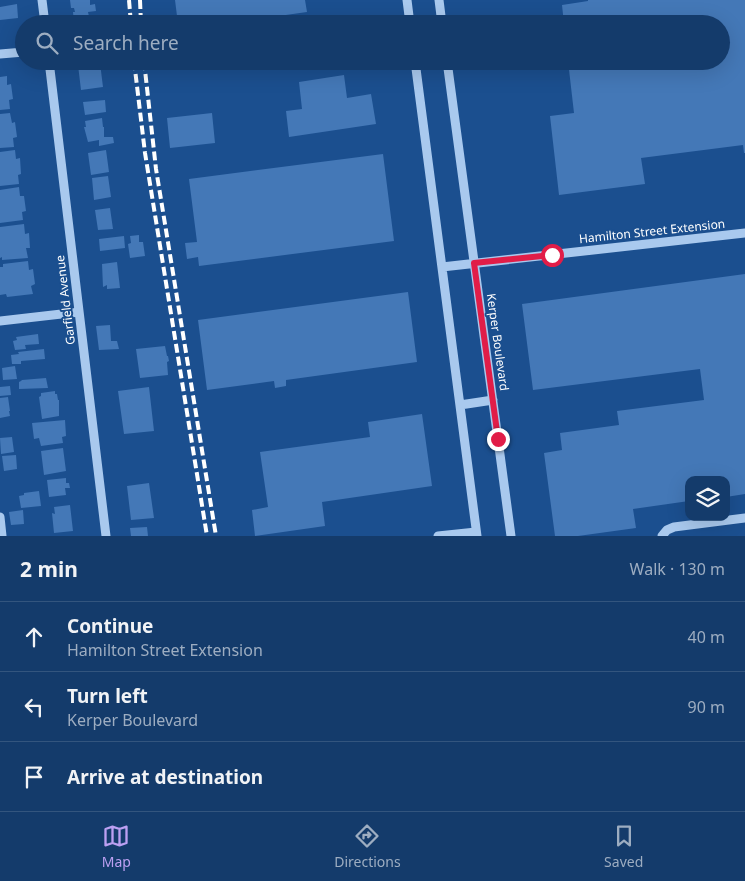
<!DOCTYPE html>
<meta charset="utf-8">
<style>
body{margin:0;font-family:"Noto Sans",sans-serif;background:#214673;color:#f1f3f6}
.controls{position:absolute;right:15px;bottom:15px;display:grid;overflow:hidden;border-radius:10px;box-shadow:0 5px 20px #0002}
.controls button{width:45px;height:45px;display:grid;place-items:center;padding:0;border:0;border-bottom:1px solid #33557e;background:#143b6b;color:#f1f3f6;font:25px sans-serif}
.stop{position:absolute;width:15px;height:15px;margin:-11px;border:4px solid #e11d48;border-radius:50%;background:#fff}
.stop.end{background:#e11d48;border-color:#fff;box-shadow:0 1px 5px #0008}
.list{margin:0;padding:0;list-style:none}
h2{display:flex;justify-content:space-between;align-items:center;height:65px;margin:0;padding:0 20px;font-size:21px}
h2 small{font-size:16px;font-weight:400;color:#9dadc1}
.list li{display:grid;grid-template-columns:32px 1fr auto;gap:15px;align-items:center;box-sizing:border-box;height:70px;padding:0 20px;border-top:1px solid #33557e}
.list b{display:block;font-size:19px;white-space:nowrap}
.list p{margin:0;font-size:16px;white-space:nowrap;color:#9dadc1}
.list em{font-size:16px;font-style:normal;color:#9dadc1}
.icon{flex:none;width:28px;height:28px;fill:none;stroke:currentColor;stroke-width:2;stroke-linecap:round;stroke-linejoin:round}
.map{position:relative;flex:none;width:745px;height:536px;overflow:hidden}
.search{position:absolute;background:#143b6b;box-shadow:0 5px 20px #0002;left:15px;right:15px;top:15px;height:55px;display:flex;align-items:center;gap:12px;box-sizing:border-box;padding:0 18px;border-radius:28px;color:#9dadc1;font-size:19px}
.sheet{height:275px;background:#143b6b}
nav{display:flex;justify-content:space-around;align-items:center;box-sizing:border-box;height:70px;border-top:1px solid #33557e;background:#143b6b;font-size:14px;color:#9dadc1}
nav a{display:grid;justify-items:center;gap:2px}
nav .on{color:#bca0f2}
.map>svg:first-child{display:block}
.building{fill:#4478b7}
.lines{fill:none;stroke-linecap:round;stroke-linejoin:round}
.minor{stroke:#a9c9ee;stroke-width:9}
.rail{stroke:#fff;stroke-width:4;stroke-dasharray:9 4;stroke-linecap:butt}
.route{stroke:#e11d48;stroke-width:6}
.labels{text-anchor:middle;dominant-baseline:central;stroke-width:4;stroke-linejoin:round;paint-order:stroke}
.street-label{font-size:12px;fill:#fff;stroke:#1b4f8f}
</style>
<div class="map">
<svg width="745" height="536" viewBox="0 0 745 536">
<rect width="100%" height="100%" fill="#1b4f8f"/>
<path class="building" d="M70,0h20v5l5,-1 1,7 -8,1 2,9 -16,2 -1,-11h2l-1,-4h-3z
M175,0h130l2,12 -85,12h-44z
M588,0h157v153h-1l-1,-8 -102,13 4,26 -86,11 -9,-79 24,-3 -6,-52h153v-37h-157l-2,-19 26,-4z
M17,4l1,14 -18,2v-13z
M100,63l3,24 -22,3 -3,-25z
M344,75l3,23 24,-4 5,30 -87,13 -3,-26 16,-2 -3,-27z
M7,76v9l4,-1 2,15 -4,1 1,9 -10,1v-33z
M105,100l1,12 -21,3 -2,-13z
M10,113l2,10 3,-1 2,15 -4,1 1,9 -14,1v-34z
M212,113l3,30 -45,5 -3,-30z
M102,118l1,9h1v10h9l1,6 -15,3v-6l-11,2 -4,-15h2l-1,-6z
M15,150l1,9 4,-1 1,16 -3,1 1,9 -19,2v-34z
M106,150l3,22 -18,3 -3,-22z
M383,154l11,87 -195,25 -1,-9 -11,2 -2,-16 12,-1 -8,-63z
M108,176l3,21 -17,3 -2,-22z
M19,187l1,9h4l2,15 -4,1 1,8 -23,3v-33z
M110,208l3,21 -15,1 -3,-20z
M24,224l1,10 4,-1 1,15h-4l2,10 -26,2v-3l-2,1v-31z
M139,235v7h4l2,14 -15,2 -2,-14 3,-1 -1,-7z
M124,236l1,12 -25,3 -1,-12z
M28,261l1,9 4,-1 2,15 -4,2 2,8 -26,3 -1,-3 -6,1v-28h3v-3z
M117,262l3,26 -13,1v-4l-4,2 -1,-23z
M745,274v220l-19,3v-17h-37v21l-56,8 3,19 -58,8h-23l-11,-83 18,-3 -2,-17 59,-8 -2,-14 87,-11 -4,-31 -167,21 -11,-86z
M408,292l9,70 -131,18v6l-11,2 -1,-7 -67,9 -9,-70z
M110,325l1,16h6l2,8 -20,1 -3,-24z
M38,334l1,10 -14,1 1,4 -11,1 -2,-9 4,-1 -1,-3z
M165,346l2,10h1l1,5 -2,1 1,13 -28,3 -4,-29z
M44,349l1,10 -24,2v3h-9l-1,-9 8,-1 -1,-2z
M15,366l2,13 -14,1 -1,-12z
M46,378l2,10 -29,1v-7l2,-1 1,-1z
M10,386l1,9 -11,1v-9z
M149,387l5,44 -30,3 -6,-43z
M55,391v3h2l1,6h1v16l-17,3 -3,-22 2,-1v-3z
M8,397l2,14h-1l1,5 -10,2v-20z
M422,414l10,72 -110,16 3,24 -70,10 -3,-26 16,-3 -8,-55 110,-15 -2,-15z
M65,420l1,16 -4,1 1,6 -22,3 -2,-8 -5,1 -2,-16z
M12,437l2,15 -13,2 -1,-16z
M63,448l3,23 -22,4 -3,-24z
M16,455l1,14 -13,2 -2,-15z
M66,478v5h3l1,5h-5l1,7 -17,2 -2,-17z
M149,483l5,35 -23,2 -4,-34z
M39,491l2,15 -20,2 -2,-12 5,-1v-2z
M70,505l3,26 -19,2 -2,-20 3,1 -1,-7z
M23,510l1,14 -13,1 -2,-13z
M147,527l1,9h-17l-1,-8z"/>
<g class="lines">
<path class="minor" d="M42,0l3,24
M407,0l3,24
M439,0l3,24
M0,54l24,-2
M49,61l57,475
M415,61l62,475
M447,61l64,475
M442,267l303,-34
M0,321l79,-9
M460,405l33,-5
M0,517l2,19
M438,536l38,-4
M662,536l5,-6 7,-3 71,-9"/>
<path class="rail" d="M129,0l2,24
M140,0l1,24
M134,61l11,92 62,383
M144,61l12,108 60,367"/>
</g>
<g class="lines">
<path class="route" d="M498,439l-24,-176 78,-8"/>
</g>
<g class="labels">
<g class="street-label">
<text transform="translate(652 231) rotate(-6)">Hamilton Street Extension</text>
<text transform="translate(65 300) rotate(-97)">Garfield Avenue</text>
<text transform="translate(498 342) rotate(82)">Kerper Boulevard</text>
</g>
</g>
</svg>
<div class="controls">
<button><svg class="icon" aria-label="layers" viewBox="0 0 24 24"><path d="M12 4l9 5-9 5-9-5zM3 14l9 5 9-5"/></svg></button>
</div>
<div class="stop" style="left:552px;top:255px"></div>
<div class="stop end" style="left:498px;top:439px"></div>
<div class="search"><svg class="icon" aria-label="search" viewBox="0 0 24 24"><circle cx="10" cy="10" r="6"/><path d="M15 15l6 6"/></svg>Search here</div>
</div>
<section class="sheet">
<h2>2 min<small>Walk · 130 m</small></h2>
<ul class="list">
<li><svg class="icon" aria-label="ahead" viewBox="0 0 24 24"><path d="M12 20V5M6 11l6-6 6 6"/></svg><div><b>Continue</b><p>Hamilton Street Extension</p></div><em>40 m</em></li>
<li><svg class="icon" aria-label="left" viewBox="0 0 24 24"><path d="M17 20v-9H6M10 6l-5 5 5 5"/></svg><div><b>Turn left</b><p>Kerper Boulevard</p></div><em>90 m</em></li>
<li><svg class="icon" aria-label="arrive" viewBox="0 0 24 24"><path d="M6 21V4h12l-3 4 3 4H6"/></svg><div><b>Arrive at destination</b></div></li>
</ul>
</section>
<nav>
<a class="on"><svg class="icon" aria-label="map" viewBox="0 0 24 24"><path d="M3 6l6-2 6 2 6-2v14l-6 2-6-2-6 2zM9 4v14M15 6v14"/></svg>Map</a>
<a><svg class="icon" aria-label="directions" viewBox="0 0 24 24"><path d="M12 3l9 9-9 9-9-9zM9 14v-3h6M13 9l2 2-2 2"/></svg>Directions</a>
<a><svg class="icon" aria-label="saved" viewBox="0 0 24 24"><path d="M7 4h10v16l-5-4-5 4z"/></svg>Saved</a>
</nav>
